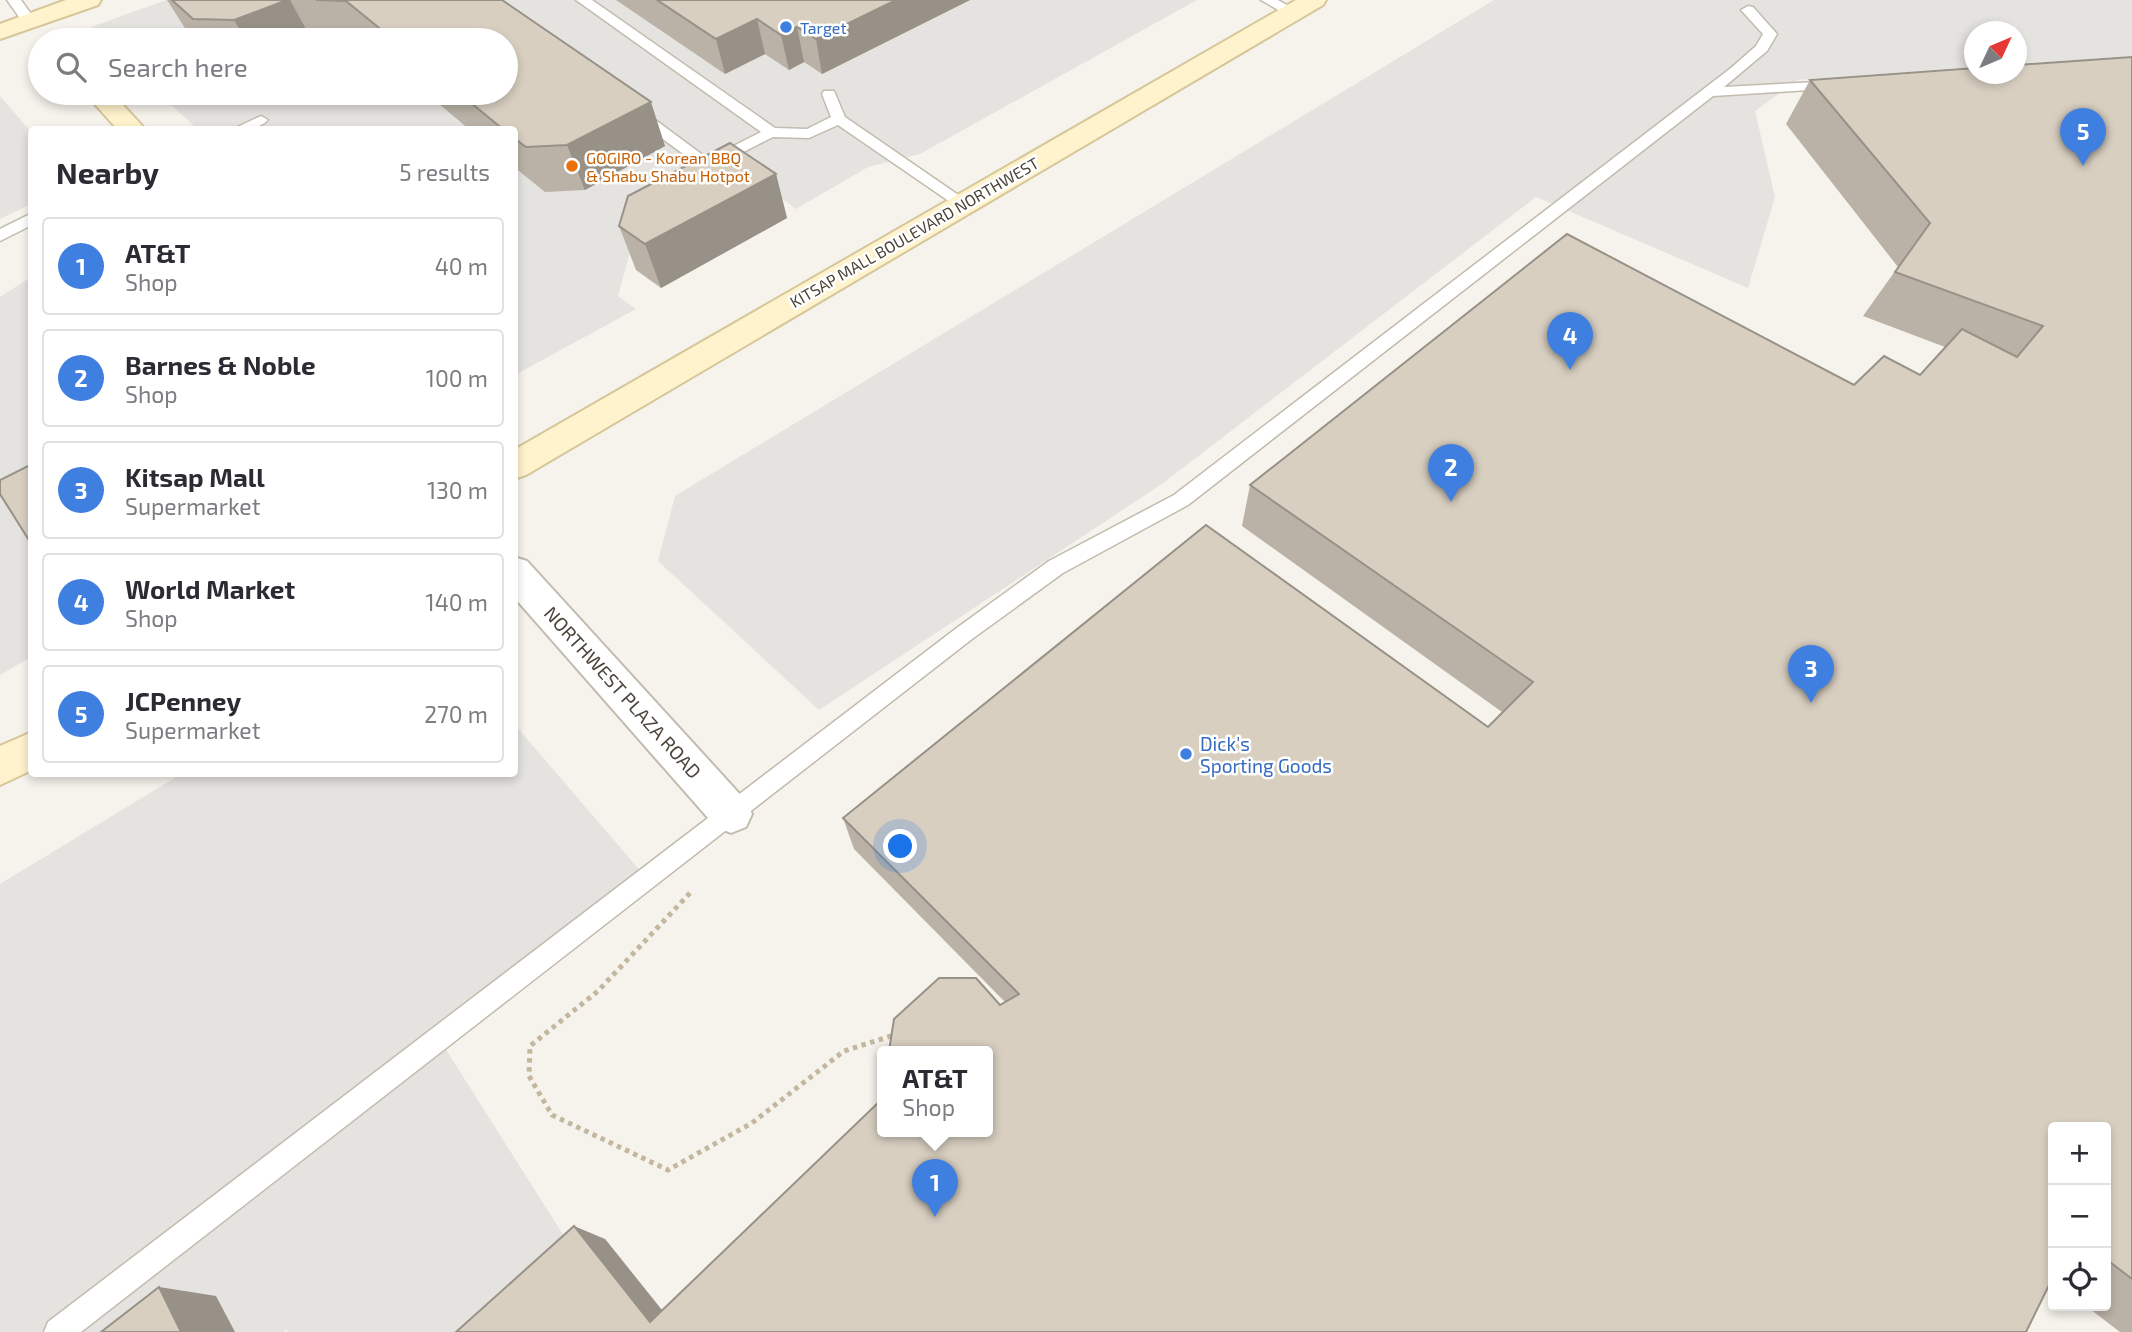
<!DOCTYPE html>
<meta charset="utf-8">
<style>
body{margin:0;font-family:"Exo 2",sans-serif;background:#f2f2f3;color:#2b2b33}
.controls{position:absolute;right:21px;bottom:21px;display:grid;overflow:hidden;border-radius:7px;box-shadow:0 4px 10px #0003}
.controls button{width:63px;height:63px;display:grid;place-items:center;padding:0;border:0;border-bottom:2px solid #e1e1e2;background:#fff;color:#2b2b33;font:35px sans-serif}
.compass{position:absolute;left:1964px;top:21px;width:63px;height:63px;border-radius:50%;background:#fff;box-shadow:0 4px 10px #0003;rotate:46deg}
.you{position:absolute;left:901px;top:847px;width:24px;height:24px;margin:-18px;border:5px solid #fff;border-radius:50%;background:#1a73e8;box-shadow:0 0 0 10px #1a73e833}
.badge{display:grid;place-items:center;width:46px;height:46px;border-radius:50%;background:#db2777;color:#fff;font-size:23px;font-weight:700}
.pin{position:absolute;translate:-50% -58px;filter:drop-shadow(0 2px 4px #0008)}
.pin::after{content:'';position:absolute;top:37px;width:24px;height:21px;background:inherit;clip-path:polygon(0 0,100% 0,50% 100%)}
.popup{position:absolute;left:877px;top:1046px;width:116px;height:91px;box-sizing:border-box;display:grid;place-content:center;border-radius:7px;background:#fff;filter:drop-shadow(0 2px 5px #0005);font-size:23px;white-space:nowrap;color:#7c7c81}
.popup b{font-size:26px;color:#2b2b33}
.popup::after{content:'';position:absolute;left:50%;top:100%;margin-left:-14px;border:14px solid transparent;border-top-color:#fff}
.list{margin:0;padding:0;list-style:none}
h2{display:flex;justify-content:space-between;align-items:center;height:91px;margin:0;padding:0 28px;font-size:30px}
h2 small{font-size:23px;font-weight:400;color:#7c7c81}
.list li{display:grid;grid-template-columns:46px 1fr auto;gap:21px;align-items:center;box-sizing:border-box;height:98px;margin:0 14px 14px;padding:0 14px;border:2px solid #e1e1e2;border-radius:7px}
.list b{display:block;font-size:26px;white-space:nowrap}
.list p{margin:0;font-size:23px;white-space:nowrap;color:#7c7c81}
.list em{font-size:23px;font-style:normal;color:#7c7c81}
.icon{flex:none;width:38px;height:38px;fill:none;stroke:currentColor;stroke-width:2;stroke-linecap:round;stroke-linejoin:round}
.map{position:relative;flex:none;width:2132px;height:1332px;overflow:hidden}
.search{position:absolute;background:#fff;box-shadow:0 4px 10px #0003;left:28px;top:28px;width:490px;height:77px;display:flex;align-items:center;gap:18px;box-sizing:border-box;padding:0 24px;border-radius:38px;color:#7c7c81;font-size:26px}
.panel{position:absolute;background:#fff;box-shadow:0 4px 10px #0003;left:28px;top:126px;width:490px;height:651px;border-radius:7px}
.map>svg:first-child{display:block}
.parking{fill:#e5e3e0}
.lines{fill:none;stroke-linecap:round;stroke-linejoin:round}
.lane-casing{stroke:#c2bbae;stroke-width:3}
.street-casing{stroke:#c2bbae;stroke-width:4}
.secondary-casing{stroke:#d6c79b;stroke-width:4}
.path{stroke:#c4b79f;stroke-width:5;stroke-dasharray:4.5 4.5;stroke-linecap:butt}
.lane{fill:#fff;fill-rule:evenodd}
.street{fill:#fff;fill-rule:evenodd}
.secondary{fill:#fff3cd;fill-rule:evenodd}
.wall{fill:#bab2a6}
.shaded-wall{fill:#979187}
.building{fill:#d8cfc1;stroke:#979187;stroke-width:2}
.shop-dot{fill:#3f7fe0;stroke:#fff;stroke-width:2.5}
.food-dot{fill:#e8710a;stroke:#fff;stroke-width:2.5}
.labels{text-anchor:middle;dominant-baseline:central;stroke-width:5;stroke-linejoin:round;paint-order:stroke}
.far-shop-label{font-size:16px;fill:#366cbe;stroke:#fff;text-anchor:start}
.far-food-label{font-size:16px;fill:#c56008;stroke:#fff;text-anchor:start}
.far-street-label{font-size:16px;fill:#4b4439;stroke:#fff}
.street-label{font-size:19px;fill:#4b4439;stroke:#fff}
.shop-label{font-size:19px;fill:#366cbe;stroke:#fff;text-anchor:start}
</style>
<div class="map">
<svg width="2132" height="1332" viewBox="0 0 2132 1332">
<rect width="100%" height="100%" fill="#f6f3ec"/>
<path class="parking" d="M166,0h1031l-277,154 -52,13 -72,42 -44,-32 -118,61 -16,58 18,13 -121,66 -1,-245 -317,-1 -38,-36h347v-53h-401l-14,-13z
M1494,0h638v56l-115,8 -1,-32h-42v35l-176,13 -43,31 20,86 -27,91 -212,-91 -374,287 -343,226 -161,-149 17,-65z
M0,96l32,37 -1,71 -31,15z
M31,277v380l-31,18v-378z
M515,725l128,149 -205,163 143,226 -78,69h-215l-2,-3 -3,3h-283v-448l181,-110h333z"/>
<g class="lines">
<defs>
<path id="lane" d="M7,0h14l15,21 -2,3h-10z
M576,0h16l183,128 32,1 24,-12 -9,-23 2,-3h10l11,26 125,86 -2,3h-12l-118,-81 -29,13 -36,-1 -61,31h-10l-70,-52 -2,-3 2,-3h10l66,49 53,-27z
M1261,0h17l21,12 -7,4 -5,-1z
M1748,6l5,1 24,27 -10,17 -43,36 112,-6 5,1v6l-128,8 -525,409 -125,68 -91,66 -891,693h-37l4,-10 910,-695 91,-66 125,-66 557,-427 25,-22 7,-12 -22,-24z
M261,116l7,4c-10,10 -23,10 -37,10z
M32,213v12l-32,16v-12z"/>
<path id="street" d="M514,557l13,4 219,240 6,13 -6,13 -15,6 -15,-6 -202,-230z"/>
<path id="secondary" d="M66,0h35l-3,5 -98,34v-15z
M1296,0h30l-3,5 -797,470 -12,4v-29z
M85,93h27l34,37h-28z
M32,732v38l-32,15v-39z"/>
</defs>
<use href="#lane" class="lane-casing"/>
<use href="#street" class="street-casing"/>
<use href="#secondary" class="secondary-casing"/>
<path class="path" d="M690,893l-92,98 -68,55 -1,30 23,39 116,55 84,-47 92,-72 53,-17"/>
<use href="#lane" class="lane"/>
<use href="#street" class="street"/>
<use href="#secondary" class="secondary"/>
</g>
<path class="wall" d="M167,0h335l163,146 -80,44 -40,2 -31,-25v-37h-44l-44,-37h80v-53h-311l-7,-7z
M616,0h354l-148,74 -18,-12 -15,8 -24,-16 -40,20z
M2132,57v1275h-12l-34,-26h20v-179h-53v153l-1597,52 149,-93 57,71 338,-305 5,-3 -151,-153 -11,-31 645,-91 14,-15 -260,-186 8,-41 670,-110 25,-28 -82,-31 35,-49 -112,-143 24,-44z
M776,174l11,44 -126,70 -25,-18 -17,-44z"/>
<path class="shaded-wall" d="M287,0h3l22,40h-66l-12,-20z
M896,0h74l-148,74 -6,-35z
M757,19l8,35 -40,20 -9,-35z
M797,27l7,35 -15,8 -8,-35z
M651,102l14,44 -80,44 -18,-45z
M776,174l11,44 -126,70 -16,-44z
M574,1226l31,13 72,90 -27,-7z
M159,1287l57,9 19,36h-54z"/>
<path class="building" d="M172,0h115l-53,20 -41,-1z
M316,0h186l149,102 -84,43 -41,2 -12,-9v-8h-10l-45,-37h47v-53h-112l-48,-39z
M657,0h239l-80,39 -19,-12 -16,8 -24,-16 -41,20z
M2132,57v1222l-26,-20v-132h-53v150l-27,55h-1570l118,-106 76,96 233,-224v33h105v-80h-99l5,-32 45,-41h37l24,27 19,-11 -176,-176 363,-293 282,202 45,-45 -283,-197 317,-251 287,151 30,-29 36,19 42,-46 55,28 26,-31 -148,-54 35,-49 -120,-143 165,-12v6h42v-9z
M730,143l46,31 -131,70 -26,-18 9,-30z
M32,464v81l-32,-51v-14z
M159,1287l22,45h-80z"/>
<g class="shop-dot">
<circle cx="786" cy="27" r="7"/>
<circle cx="1186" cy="754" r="7"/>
</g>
<circle class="food-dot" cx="572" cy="166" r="7"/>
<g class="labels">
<g class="far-shop-label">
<text x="800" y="27">Target</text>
</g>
<g class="far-food-label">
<text x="586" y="157">GOGIRO - Korean BBQ<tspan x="586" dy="18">&amp; Shabu Shabu Hotpot</tspan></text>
</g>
<g class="far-street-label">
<text transform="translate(914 232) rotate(-30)">KITSAP MALL BOULEVARD NORTHWEST</text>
</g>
<g class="street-label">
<text transform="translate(623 692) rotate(48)">NORTHWEST PLAZA ROAD</text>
</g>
<g class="shop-label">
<text x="1200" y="743">Dick's<tspan x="1200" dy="22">Sporting Goods</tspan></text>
</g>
</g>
</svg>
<div class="controls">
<button>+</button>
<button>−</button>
<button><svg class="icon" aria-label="locate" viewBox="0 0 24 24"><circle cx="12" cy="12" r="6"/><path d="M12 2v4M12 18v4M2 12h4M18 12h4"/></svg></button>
</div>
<svg class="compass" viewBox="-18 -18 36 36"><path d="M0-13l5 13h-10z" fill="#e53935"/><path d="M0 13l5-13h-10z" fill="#7c7c81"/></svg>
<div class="you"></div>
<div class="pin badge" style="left:935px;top:1217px;background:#3f7fe0">1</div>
<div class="popup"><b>AT&amp;T</b>Shop</div>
<div class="pin badge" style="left:1451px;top:502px;background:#3f7fe0">2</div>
<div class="pin badge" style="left:1811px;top:703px;background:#3f7fe0">3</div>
<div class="pin badge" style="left:1570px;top:370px;background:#3f7fe0">4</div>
<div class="pin badge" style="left:2083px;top:166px;background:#3f7fe0">5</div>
<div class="search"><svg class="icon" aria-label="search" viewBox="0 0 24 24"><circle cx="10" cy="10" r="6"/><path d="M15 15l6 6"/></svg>Search here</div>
<section class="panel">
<h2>Nearby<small>5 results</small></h2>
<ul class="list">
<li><span class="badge" style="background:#3f7fe0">1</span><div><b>AT&amp;T</b><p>Shop</p></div><em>40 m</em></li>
<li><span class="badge" style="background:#3f7fe0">2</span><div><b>Barnes &amp; Noble</b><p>Shop</p></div><em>100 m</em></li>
<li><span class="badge" style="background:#3f7fe0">3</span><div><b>Kitsap Mall</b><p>Supermarket</p></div><em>130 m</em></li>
<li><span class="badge" style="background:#3f7fe0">4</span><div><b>World Market</b><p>Shop</p></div><em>140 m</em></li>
<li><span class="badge" style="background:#3f7fe0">5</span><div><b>JCPenney</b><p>Supermarket</p></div><em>270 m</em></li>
</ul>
</section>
</div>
